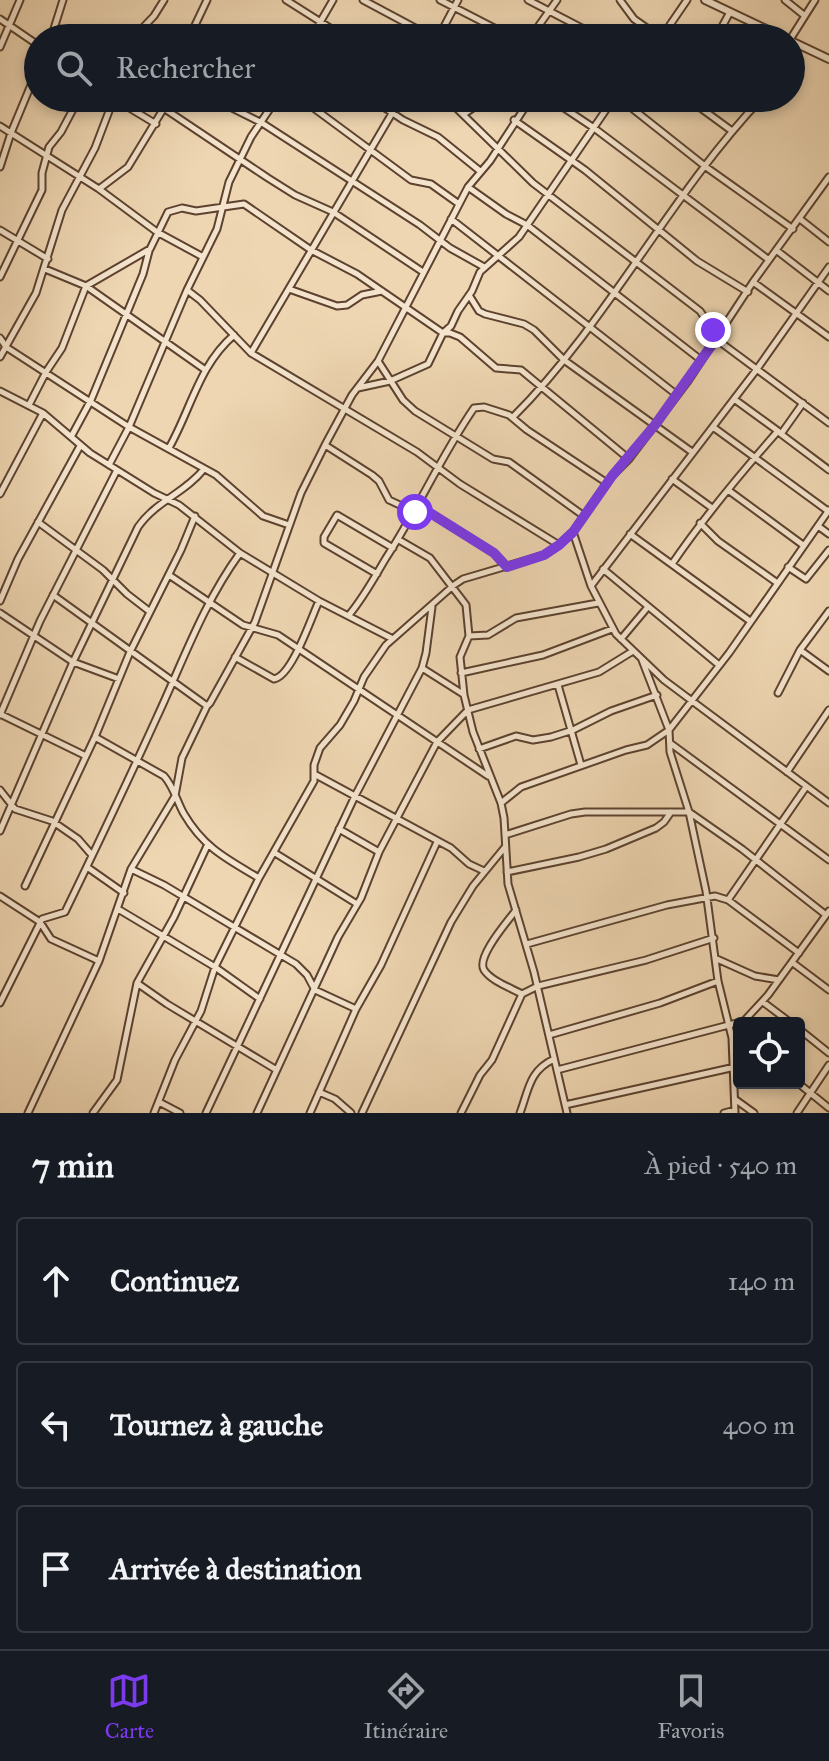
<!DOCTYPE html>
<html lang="fr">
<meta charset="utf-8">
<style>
body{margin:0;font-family:"IM FELL Great Primer",serif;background:#242831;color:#f1f3f6}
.controls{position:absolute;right:24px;bottom:24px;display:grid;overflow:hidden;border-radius:8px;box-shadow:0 4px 12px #0003}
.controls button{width:72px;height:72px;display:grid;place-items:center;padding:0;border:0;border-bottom:2px solid #363941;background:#171b24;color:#f1f3f6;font:40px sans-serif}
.stop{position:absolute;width:24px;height:24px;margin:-18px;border:6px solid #7c3aed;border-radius:50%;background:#fff}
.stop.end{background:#7c3aed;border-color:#fff;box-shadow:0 2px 8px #0008}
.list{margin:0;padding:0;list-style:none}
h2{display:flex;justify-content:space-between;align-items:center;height:104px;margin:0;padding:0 32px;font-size:34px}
h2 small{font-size:26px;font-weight:400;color:#9ea1a6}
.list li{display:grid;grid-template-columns:52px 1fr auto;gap:24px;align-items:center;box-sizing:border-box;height:128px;margin:0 16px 16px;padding:0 16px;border:2px solid #363941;border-radius:8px}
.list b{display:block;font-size:30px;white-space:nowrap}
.list em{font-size:26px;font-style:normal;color:#9ea1a6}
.icon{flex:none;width:44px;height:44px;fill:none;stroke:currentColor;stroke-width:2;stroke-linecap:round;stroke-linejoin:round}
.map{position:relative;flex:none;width:829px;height:1113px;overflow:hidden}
.search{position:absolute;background:#171b24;box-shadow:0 4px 12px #0003;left:24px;right:24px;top:24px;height:88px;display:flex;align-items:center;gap:20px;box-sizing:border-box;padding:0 28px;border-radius:44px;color:#9ea1a6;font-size:30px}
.sheet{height:536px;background:#171b24}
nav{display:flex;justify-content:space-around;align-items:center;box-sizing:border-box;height:112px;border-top:2px solid #363941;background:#171b24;font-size:22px;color:#9ea1a6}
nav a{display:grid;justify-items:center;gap:4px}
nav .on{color:#7c3aed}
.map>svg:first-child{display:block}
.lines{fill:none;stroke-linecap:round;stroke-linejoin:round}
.minor-casing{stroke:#5c422f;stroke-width:9}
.tertiary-casing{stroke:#5c422f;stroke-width:10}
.minor{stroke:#f4e4cd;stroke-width:5}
.tertiary{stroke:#f4e4cd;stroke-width:6}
.route{stroke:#7c3aed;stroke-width:10}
</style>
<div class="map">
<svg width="829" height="1113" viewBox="0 0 829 1113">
<rect width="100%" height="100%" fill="#eed6b2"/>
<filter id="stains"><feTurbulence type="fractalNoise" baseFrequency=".0025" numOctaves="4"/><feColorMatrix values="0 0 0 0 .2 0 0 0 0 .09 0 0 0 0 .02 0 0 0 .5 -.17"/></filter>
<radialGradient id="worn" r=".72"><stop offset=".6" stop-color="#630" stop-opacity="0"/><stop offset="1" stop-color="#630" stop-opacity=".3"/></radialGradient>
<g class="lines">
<defs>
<path id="minor" d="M286,0l60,38
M363,0l71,38
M440,0l74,38
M528,0l73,38
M620,0l14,19 27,19
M785,0l20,16
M0,19l38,26
M193,30l11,8
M51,38l12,-38
M133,38l21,-22 10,-16
M189,38l18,-38
M311,38l22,-38
M438,38l20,-38
M530,38l27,-38
M571,38l7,-12
M661,38l26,-38
M716,38l14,-26
M791,38l24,-38
M0,47l20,-47
M113,98l43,26
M223,98l7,9 32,16 158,102 30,23 34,19
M300,98l111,82 20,4 28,20
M370,98l33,22 35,17 42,34
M446,98l87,85 167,128 13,19 3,9 113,84
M549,98l45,30 175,132
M619,98l87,69 87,62
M687,98l45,33
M165,109l103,69 27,17 38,17 90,60
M464,114l24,-16
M514,120l71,50 112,91 51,31
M0,126l99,63 29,-22 42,-69
M0,167l11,-34 27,-65
M468,187l38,27 21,11 174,135
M99,189l58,43 46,25
M451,219l226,176
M800,219l29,23
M0,230l48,29
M776,250l53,41
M45,269l41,17 64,-37 18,-37 14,-4 14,3 48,-7 67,46 46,24 86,59h7l10,4 36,31 25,2 108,89
M0,277l42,-87v-17l7,-26 12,-15 18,-34
M753,282l76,55
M289,289l48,17 10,-1 15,-10 20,-4
M187,290l13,10 51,53 166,99 43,32 99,61
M469,295l10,16 6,3 39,10 10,6 30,30 128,92
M0,338l6,9 123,80 87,48 47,41 26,9
M251,353l150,-255
M0,357l36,-64 26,-83 33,-62 19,-50
M378,361l25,39 12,11 78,48 16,3 75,54
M358,388l32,-7 38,-17 15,-31 8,-7 7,-15 14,-20 8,-19 39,-35 95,-139
M0,391l43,22 47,40 64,40 25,12 61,48 79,48 72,37
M734,399l44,32
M29,405l17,-33 16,-24 24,-62 118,83
M513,417c96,-96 156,-221 249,-319
M713,427l115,84
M781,434l48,36
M71,437l20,-37 52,-126 6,-23
M325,445l47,30 7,6 10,19 26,12
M169,448c22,-39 30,-83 65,-113
M109,465l20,-38 58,-137 30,-61 12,-47 22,-45 26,-39
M672,479l40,29
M728,490l75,55
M0,494l43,-81
M419,506l75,47 12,14
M38,522l65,48 24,24 22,17
M700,523l18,18 58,41
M818,526l11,8
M573,532l18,54 25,48 48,46 165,123
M630,534l120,87
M399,540l31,18 36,47 3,31 -9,21 4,38 9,37 28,71 3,15 4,66 26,88 33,141
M672,564c32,-47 68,-90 106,-133l3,3 22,-31
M788,567l18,12 23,-29
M603,569l116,96
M377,574l-53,-31v-6l13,-22 56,33
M169,575l74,50 35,10 210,141
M591,586l166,-217 72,-102
M53,595l154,111 3,-3 45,-81 46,-129 24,-48 27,-50 26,-34 90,-174 22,-26 41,-63
M0,601l18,-42 62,-113
M829,611l-29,39 29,21
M0,613l73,49 46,17
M349,615c15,-18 25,-37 37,-57 32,-49 55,-102 88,-150l10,-1 25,8 18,15 80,53
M469,636l19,-1 28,-17 82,-15
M621,639l26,-31
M235,657l39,22c18,-3 37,-61 45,-78
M642,660l27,70 1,22 19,60 17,79 12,90 14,57 3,75
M422,668l41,26
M461,673l82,-18 69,-26
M558,685l23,80
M778,693l22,-43
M0,714l86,42
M0,715l40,-94 77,-151
M95,737l69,39c10,11 13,26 20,38 20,34 43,45 75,64
M670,743l159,117
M479,749l37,-13 17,4 18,-3 22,-7 38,-19 46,-16
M787,772l42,-62
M316,775l135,73 18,16 15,7
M0,790l15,19 37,12 26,18 13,15
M501,803l20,-16 105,-37 21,-5 22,-15 60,-77 100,-143
M339,829l40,23
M0,831l73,-169 65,-135c18,-26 47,-34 66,-58
M505,835l66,-21 14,-2h104l53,37 84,66
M275,853l82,51
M87,867l37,26
M131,869l33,16 132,79 11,11 8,15 41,19
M507,872l72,-15 27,-8 50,-21 8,-6 7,-10
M25,886l70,-149 35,-85 51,-102 14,-34
M0,896l40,26 11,17 48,22
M728,900l78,-113
M118,909l97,58 45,32
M516,910c-8,11 -40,47 -32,60 7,11 27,18 38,24l16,-8 108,-26 68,-22
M527,944l140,-39 48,-9 13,4 71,53
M717,959l38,17 24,4
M793,963l36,27
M137,983l30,21 108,65
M763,1002l28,21
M0,1003l42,-84 23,-7c31,-64 62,-129 92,-195 26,-56 46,-113 83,-164
M744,1021l24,-26 61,-84
M738,1029l1,1
M799,1029l30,24
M549,1035l111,-32 58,-22
M557,1070l187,-49
M798,1083l31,25
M319,1092l16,7 16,14
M736,1100l18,13
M159,1102l21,11
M565,1105l170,-38
M28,1113l71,-152 32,-92 44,-73 7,-38 25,-52
M93,1113l24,-33 20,-97 37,-66 33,-71
M154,1113l21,-53 26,-49 14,-44 44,-89 55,-97v-16l6,-17 20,-23 14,-24 10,-24 22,-32 68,-60 9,-6 81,-24 15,-10 14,-13 39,-56 17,-17 59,-78 65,-99 76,-105
M206,1113l149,-317 67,-128 4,-15 6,-46
M257,1113l81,-176 23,-39 18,-46 58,-110 31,-32 131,-38 34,-21
M310,1113l46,-104 25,-44 56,-123
M362,1113l89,-191 22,-36 32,-39
M461,1113l19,-38 12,-15 30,-66
M520,1113c9,-24 9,-42 34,-54
M724,1113l11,-3
M797,1113l32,-48"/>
<path id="tertiary" d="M705,0l80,38
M791,41l38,18"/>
</defs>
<use href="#minor" class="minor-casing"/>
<use href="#tertiary" class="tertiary-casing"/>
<use href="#minor" class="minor"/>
<use href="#tertiary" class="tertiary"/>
</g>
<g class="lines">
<path class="route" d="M415,512l4,-6 75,47 13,14 37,-12 15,-10 14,-13 39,-56 43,-51 61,-86 -3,-9"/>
</g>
<rect width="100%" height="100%" filter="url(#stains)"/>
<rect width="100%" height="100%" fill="url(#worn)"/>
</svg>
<div class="controls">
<button><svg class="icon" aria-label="locate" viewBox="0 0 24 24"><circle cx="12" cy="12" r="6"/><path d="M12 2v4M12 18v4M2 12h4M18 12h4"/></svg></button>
</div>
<div class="stop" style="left:415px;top:512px"></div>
<div class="stop end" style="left:713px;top:330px"></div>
<div class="search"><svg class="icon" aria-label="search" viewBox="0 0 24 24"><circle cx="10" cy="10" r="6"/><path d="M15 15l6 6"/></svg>Rechercher</div>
</div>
<section class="sheet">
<h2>7 min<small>À pied · 540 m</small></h2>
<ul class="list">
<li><svg class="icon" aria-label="ahead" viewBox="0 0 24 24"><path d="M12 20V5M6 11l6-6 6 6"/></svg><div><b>Continuez</b></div><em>140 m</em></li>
<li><svg class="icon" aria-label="left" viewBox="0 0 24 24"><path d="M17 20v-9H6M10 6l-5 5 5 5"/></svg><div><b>Tournez à gauche</b></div><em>400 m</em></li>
<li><svg class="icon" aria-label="arrive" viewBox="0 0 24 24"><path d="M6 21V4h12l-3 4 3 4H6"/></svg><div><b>Arrivée à destination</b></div></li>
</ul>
</section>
<nav>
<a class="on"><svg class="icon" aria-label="map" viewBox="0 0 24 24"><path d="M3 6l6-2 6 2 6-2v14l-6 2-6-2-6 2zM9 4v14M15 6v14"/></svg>Carte</a>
<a><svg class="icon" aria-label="directions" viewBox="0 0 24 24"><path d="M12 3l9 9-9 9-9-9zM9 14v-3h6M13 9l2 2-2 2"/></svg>Itinéraire</a>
<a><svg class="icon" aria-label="saved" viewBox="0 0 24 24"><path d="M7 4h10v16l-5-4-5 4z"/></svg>Favoris</a>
</nav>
